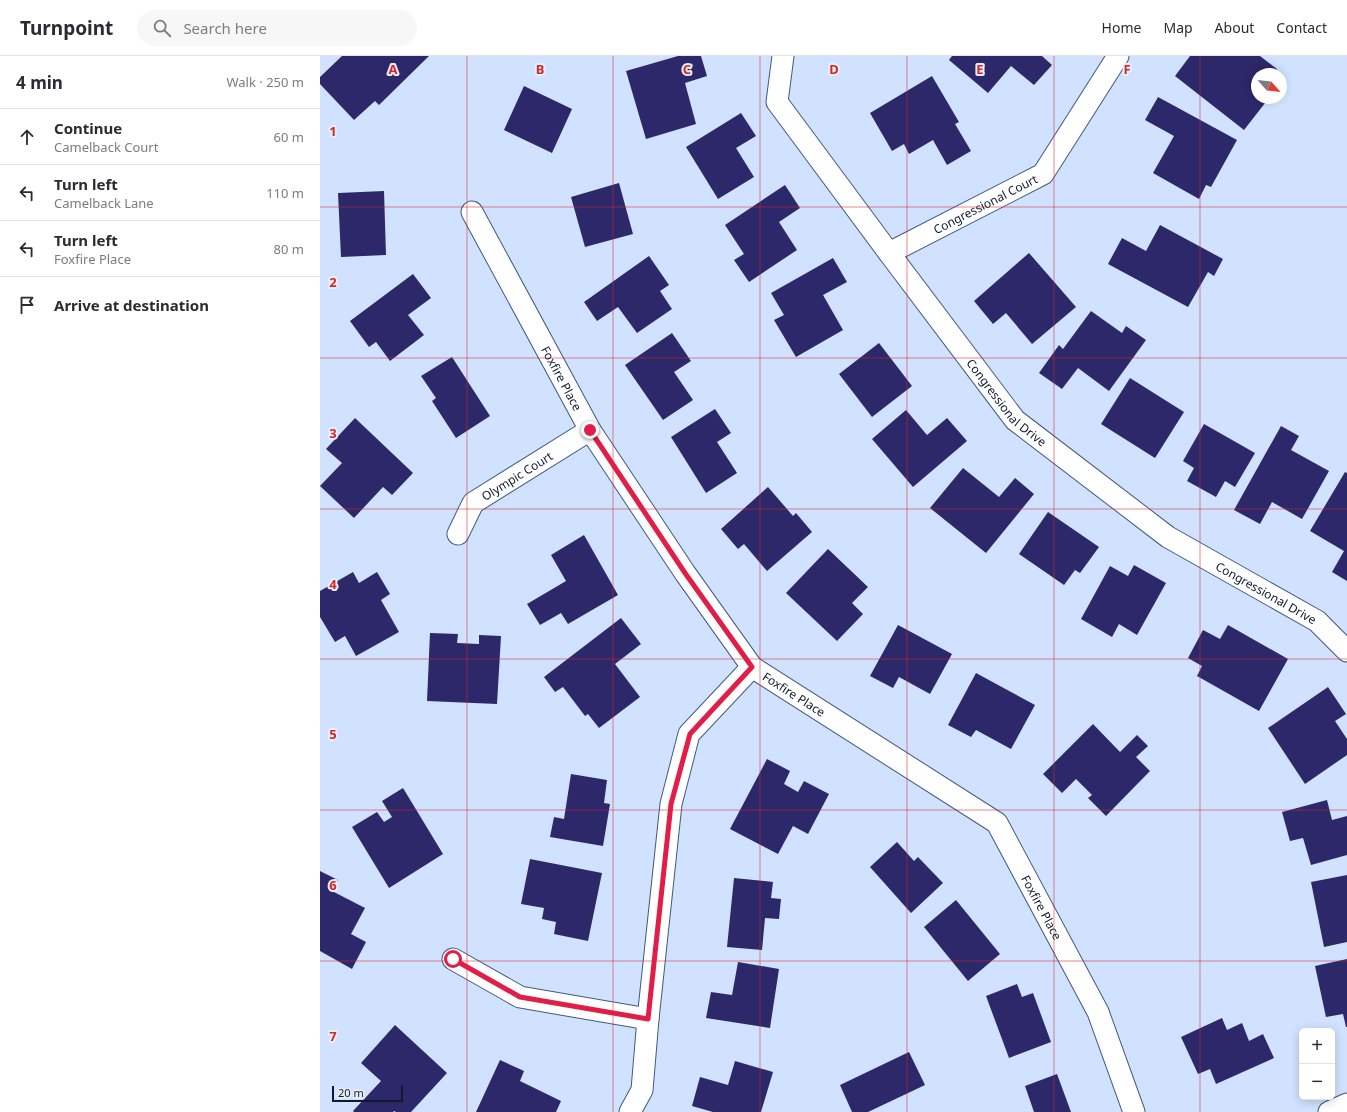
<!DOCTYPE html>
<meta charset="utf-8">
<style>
body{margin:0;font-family:"Noto Sans",sans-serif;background:#f7f7f7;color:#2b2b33}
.controls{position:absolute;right:12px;bottom:12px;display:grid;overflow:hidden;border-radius:6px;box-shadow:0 2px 10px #0003}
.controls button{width:36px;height:36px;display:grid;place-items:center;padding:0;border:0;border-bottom:1px solid #e1e1e2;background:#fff;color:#2b2b33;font:20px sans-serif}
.compass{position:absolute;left:931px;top:12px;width:36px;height:36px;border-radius:50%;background:#fff;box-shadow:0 2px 10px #0003;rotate:117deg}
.scale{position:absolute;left:12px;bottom:10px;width:71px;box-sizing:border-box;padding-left:4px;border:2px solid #111a2c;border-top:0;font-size:11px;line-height:14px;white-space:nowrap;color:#111a2c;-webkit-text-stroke:3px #e8eef8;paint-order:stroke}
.stop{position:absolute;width:12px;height:12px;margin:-9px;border:3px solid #e11d48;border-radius:50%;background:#fff}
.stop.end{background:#e11d48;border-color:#fff;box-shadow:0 1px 4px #0008}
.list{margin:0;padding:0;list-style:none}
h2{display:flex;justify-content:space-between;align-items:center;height:52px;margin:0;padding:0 16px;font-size:17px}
h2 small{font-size:13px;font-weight:400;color:#7c7c81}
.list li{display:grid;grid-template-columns:26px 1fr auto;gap:12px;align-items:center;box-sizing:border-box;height:56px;padding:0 16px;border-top:1px solid #e1e1e2}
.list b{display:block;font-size:15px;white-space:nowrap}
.list p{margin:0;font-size:13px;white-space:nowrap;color:#7c7c81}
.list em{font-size:13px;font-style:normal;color:#7c7c81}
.icon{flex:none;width:22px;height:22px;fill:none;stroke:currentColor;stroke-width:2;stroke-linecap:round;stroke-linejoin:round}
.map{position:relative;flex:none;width:1027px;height:1056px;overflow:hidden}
header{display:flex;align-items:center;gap:24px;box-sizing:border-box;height:56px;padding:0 20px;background:#fff;border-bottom:1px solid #e1e1e2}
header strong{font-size:19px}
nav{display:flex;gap:22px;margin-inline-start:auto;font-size:14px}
.search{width:280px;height:36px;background:#f7f7f7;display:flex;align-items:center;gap:10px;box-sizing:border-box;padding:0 14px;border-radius:22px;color:#7c7c81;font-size:15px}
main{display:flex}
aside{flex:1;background:#fff}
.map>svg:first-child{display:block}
.building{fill:#2d286a}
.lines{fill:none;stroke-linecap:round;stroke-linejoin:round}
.street-casing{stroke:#415982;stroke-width:23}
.street{stroke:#fff;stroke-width:21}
.route{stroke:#e11d48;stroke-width:5}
.grid{fill:none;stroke:#d62828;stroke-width:1;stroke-opacity:0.55}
.labels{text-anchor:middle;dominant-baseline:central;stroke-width:4;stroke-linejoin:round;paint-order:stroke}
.street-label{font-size:12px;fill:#111a2c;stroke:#e8eef8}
.grid-label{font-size:13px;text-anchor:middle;font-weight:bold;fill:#d62828;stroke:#e8eef8;stroke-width:4;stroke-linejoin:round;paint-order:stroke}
</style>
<header>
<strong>Turnpoint</strong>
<div class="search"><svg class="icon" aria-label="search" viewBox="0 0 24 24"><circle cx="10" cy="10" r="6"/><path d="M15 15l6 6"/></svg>Search here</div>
<nav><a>Home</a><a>Map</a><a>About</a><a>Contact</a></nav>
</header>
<main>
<aside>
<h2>4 min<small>Walk · 250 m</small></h2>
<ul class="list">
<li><svg class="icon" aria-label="ahead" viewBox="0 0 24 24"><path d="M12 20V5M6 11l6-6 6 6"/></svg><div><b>Continue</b><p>Camelback Court</p></div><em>60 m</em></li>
<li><svg class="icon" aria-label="left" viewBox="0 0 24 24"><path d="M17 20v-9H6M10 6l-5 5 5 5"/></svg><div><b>Turn left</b><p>Camelback Lane</p></div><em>110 m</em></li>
<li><svg class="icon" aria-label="left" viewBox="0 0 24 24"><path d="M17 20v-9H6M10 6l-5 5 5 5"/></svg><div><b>Turn left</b><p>Foxfire Place</p></div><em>80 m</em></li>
<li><svg class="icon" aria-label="arrive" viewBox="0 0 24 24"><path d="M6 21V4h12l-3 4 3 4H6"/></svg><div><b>Arrive at destination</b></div></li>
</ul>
</aside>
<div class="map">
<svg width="1027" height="1056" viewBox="0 0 1027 1056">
<rect width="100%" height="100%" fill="#d0e2ff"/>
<path class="building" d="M22,0h87l-50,49 -4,-4 -21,19 -34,-36v-7z
M358,0h23l6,20 -22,7 11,41 -50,15 -20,-68z
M632,0h90l10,9 -18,20 -23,-19 -23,27 -39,-33z
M870,0h70l17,13 -4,5h-16v24h12l-25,32 -69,-54z
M612,20l27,46 -4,2 16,27 -24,14 -14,-25 -24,14 -5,-10 -12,7 -22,-38z
M204,30l48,23 -20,44 -48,-23z
M838,41l79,43 -26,47 -5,-2 -7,14 -46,-26 21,-37 -29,-16z
M421,57l15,23 -20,12 18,29 -36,22 -32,-52z
M299,127l14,51 -48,13 -14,-50z
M465,129l15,23 -21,14 18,28 -48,32 -15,-22 10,-6 -19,-29z
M64,135l2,64 -45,2 -3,-64z
M840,169l63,34 -9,17 -6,-4 -20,35 -80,-43 14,-26 24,13z
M709,197l47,54 -44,37 -26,-31 -13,11 -19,-23z
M329,200l20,29 -9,6 12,18 -35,24 -19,-26 -21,14 -13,-19z
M513,202l14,24 -24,13 20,35 -47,27 -22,-37 10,-5 -13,-22z
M93,218l18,24 -23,17 16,20 -34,26 -14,-19 -7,5 -19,-26z
M771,255l31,22 4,-7 20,14 -37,51 -31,-23 -16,21 -23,-16 20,-28 4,4z
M352,277l19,28 -17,11 19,28 -30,20 -38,-55z
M559,287l33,43 -40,31 -33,-43z
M132,301l38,59 -34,22 -24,-37 4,-3 -15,-22z
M810,322l54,34 -29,46 -54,-34z
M395,353l16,24 -14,9 20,31 -31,20 -35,-56z
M586,354l21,25 20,-17 20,23 -54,46 -41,-48z
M35,362l58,55 -21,22 -9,-8 -29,31 -34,-32 22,-23 -16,-14z
M884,368l51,29 -20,34 -10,-6 -9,16 -29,-16 7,-13 -11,-7z
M961,370l18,10 -8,14 38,21 -27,48 -30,-17 -12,22 -26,-14z
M643,412l36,29 16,-19 19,16 -48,59 -56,-45z
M1025,416l2,1v108l-15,-9 12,-21 -34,-20z
M448,431l25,29 3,-3 16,19 -45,39 -23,-27 -6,5 -17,-20z
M728,456l51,35 -19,26 -5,-3 -11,15 -45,-31z
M264,479l34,60 -50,29 -7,-11 -21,12 -13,-21 39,-23 -15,-26z
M508,493l40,38 -16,16 11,11 -26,27 -51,-48z
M814,509l32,18 -29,52 -18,-11 -7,13 -31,-18 29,-53 18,10z
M33,516l6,11 18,-11 13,22 -9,6 18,32 -43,24 -11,-20 -10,6 -15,-25v-26z
M301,562l20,26 -26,20 25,33 -41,31 -11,-14 -3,2 -22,-29 -8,5 -11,-15z
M578,569l54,29 -22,40 -31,-17 -6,11 -23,-12z
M908,569l60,34 -29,52 -62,-35 5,-10 -14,-8 15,-28 17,9z
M110,577l28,1 -1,9 22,1v-9l22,1 -4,68 -70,-3z
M656,617l59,32 -24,44 -35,-19 -5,7 -23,-12z
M1008,631l18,27 -11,7 12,18v16l-42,29 -37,-56z
M773,668l27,28 17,-17 11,11 -12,11 14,14 -44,45 -18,-18 4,-3 -16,-16 -14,14 -19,-19z
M447,703l23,12 -6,13 14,8 6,-11 25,13 -21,40 -15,-8 -15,28 -48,-25z
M251,718l36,6 -3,23 6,1 -7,42 -53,-9 4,-20 10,2z
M83,732l40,66 -54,34 -37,-61 25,-15 7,10 8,-5 -10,-16z
M1007,744l5,20 15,-4v39l-36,10 -8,-27 -13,3 -8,-29z
M577,786l17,19 4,-4 25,26 -32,30 -41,-46z
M210,803l72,14 -14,68 -34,-7 2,-12 -14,-3 2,-11 -23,-4z
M0,815l18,9 -6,11 33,17 -14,26 15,8 -14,27 -32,-18z
M1027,819v67l-23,5 -13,-65z
M414,822l39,4 -2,16 10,1 -2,20 -14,-1 -3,32 -35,-3z
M636,844l44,54 -32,27 -44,-54z
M1027,903v68h-1l-3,-13 -17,3 -11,-51z
M418,906l41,7 -9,59 -64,-10 5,-26 21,3z
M697,928l5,13 11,-4 18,49 -42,16 -23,-62z
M902,962l5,12 15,-7 7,18 14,-7 11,24 -58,26 -6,-15 -12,5 -17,-37z
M75,969l52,48 -36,39h-15l-2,-1 -1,1h-39l-1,-1 28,-30 -20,-18z
M589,996l16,33 -57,27h-16l-12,-27z
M180,1004l24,11 -4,10 41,20 -5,11h-80z
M415,1005l38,11 -12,40h-48l-21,-6 8,-29 28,8z
M737,1018l14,38h-37l-9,-26z"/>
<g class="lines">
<defs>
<g id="street">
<path id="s1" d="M463,0l-6,46 112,151 126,167 153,117 149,84 30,30"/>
<path id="s2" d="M152,156l118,218 95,143 67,94 245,156 101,189 36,100"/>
<path id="s3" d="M569,197l154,-79 75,-118"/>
<path id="s4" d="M138,478l15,-31 117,-73"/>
<path d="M133,903l67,38 128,22"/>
<path d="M310,1056l12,-22 6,-71 23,-215 18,-70 63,-67"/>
<path d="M1009,1056l18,-8"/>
</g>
</defs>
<use href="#street" class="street-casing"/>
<use href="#street" class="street"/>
</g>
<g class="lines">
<path class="route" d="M133,903l67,38 128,22 23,-215 19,-70 62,-67 -67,-94 -95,-143"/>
</g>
<path class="grid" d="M147,0v1056M293,0v1056M440,0v1056M587,0v1056M734,0v1056M880,0v1056M0,151h1027M0,302h1027M0,453h1027M0,603h1027M0,754h1027M0,905h1027"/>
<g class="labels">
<g class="street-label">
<text stroke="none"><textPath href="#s3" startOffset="108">Congressional Court</textPath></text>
<text stroke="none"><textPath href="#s2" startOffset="189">Foxfire Place</textPath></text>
<text stroke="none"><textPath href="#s1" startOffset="425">Congressional Drive</textPath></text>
<text stroke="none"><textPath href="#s4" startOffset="86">Olympic Court</textPath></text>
<text stroke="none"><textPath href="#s1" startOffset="749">Congressional Drive</textPath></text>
<text stroke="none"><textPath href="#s2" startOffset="585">Foxfire Place</textPath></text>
<text stroke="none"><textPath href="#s2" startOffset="921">Foxfire Place</textPath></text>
</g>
</g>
<g class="grid-label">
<text x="73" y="18">A</text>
<text x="220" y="18">B</text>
<text x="367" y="18">C</text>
<text x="514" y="18">D</text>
<text x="660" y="18">E</text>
<text x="807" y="18">F</text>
<text x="13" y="80">1</text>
<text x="13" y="231">2</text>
<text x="13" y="382">3</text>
<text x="13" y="533">4</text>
<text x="13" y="683">5</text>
<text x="13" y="834">6</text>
<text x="13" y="985">7</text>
</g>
</svg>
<div class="controls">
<button>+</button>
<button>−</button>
</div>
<svg class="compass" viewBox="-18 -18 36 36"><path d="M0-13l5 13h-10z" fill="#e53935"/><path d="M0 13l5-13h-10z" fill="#7c7c81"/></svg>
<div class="scale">20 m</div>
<div class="stop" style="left:133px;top:903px"></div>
<div class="stop end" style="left:270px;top:374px"></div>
</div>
</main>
